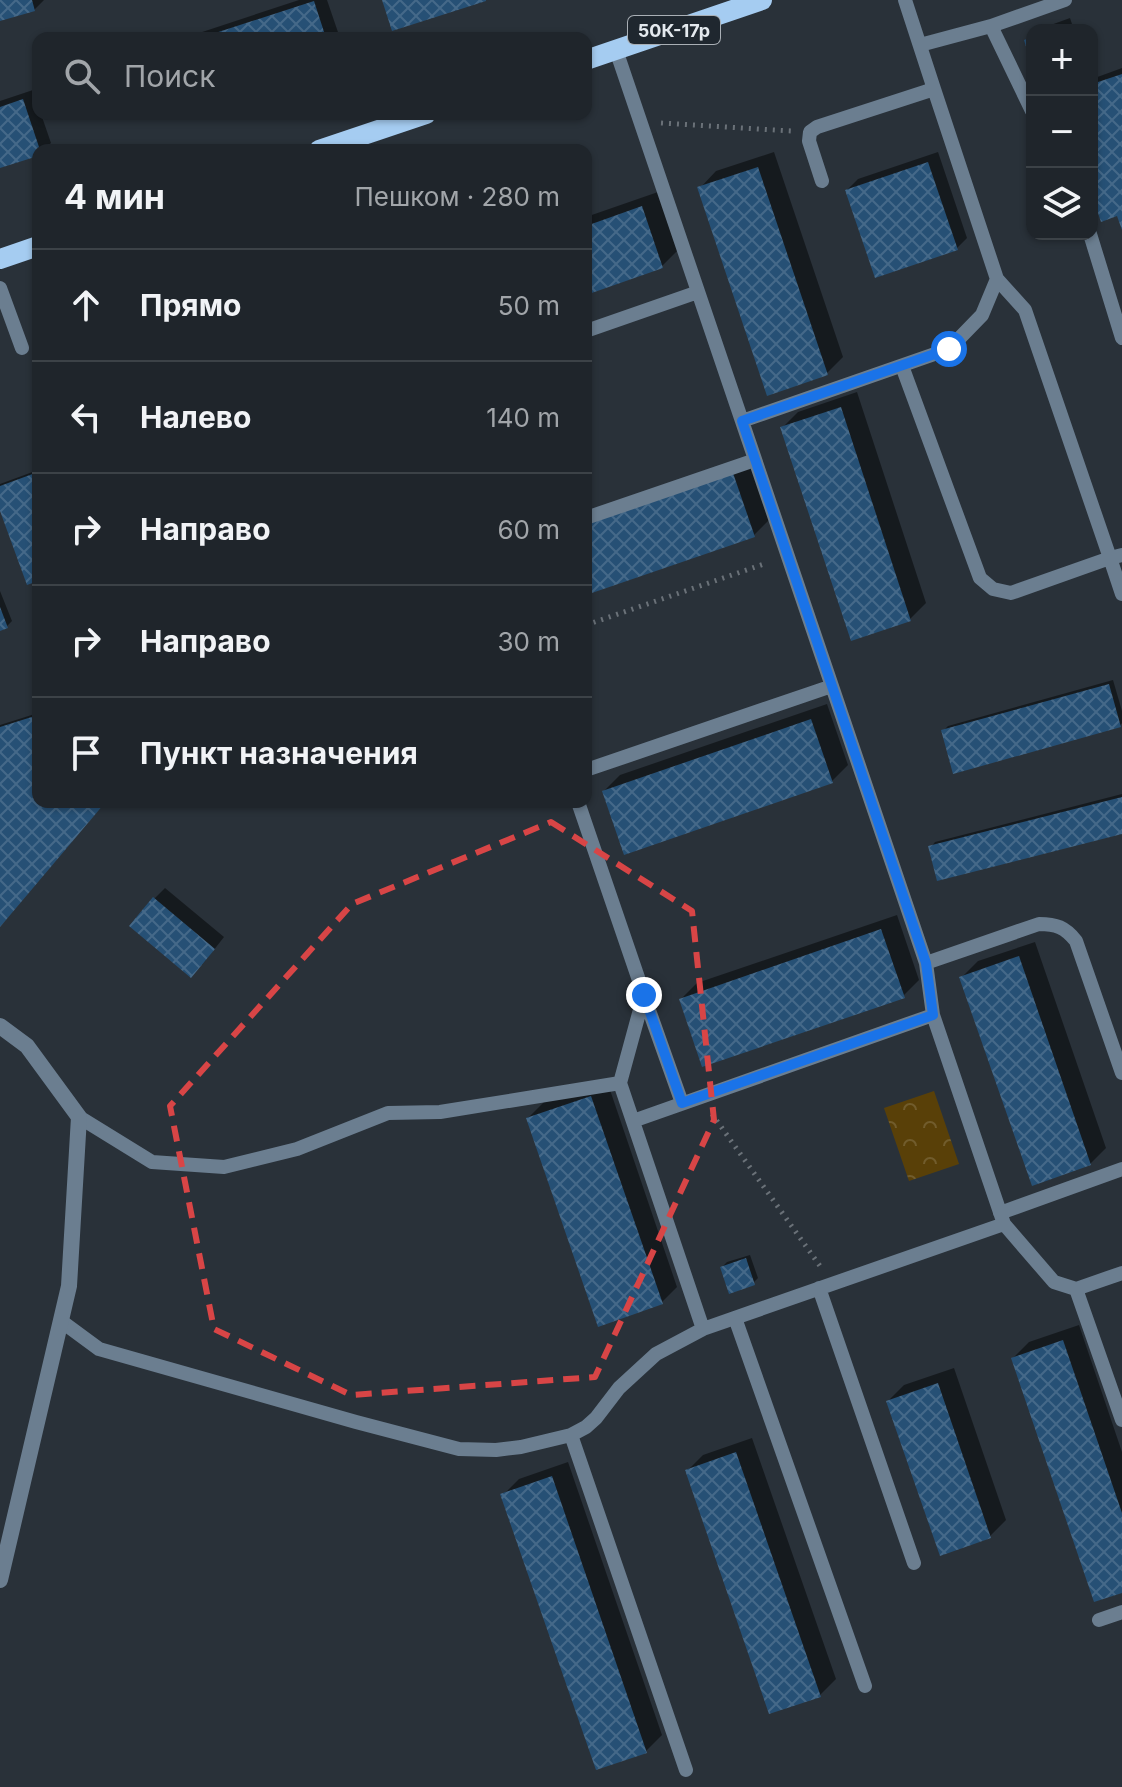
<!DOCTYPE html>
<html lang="ru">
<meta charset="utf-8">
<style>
body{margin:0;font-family:Inter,sans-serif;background:#272d33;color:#f1f3f6}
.controls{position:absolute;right:24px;top:24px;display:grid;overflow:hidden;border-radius:16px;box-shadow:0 2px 6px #0004}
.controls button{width:72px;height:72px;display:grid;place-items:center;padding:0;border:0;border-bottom:2px solid #3c4247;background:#1f252b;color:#f1f3f6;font:40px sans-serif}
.stop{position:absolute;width:24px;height:24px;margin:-18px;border:6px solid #1a73e8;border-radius:50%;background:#fff}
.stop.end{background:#1a73e8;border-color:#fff;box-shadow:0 2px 8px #0008}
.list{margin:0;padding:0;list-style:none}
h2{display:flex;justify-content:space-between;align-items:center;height:104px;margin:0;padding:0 32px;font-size:34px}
h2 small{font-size:26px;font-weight:400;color:#a1a5a9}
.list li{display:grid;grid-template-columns:52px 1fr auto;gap:24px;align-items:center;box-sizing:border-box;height:112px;padding:0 32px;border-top:2px solid #3c4247}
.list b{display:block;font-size:30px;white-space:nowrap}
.list em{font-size:26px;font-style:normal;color:#a1a5a9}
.icon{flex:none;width:44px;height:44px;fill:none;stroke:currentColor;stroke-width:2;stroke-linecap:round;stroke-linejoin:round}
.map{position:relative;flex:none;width:1122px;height:1787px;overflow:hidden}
.search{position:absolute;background:#1f252b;box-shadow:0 2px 6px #0004;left:32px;top:32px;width:560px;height:88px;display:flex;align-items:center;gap:20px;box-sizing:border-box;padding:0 28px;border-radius:16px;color:#a1a5a9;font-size:30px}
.panel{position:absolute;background:#1f252b;box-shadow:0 2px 6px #0004;left:32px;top:144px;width:560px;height:664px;border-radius:16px}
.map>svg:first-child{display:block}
.forest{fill:url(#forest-crowns)}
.shadow{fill:#0007}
.building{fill:url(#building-cross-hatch)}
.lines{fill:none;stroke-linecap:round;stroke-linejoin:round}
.path{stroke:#6a7178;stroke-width:5;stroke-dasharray:2 6;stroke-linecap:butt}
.service{stroke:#6b7e90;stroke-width:14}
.minor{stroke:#6b7e90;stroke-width:16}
.primary{stroke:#a5ccf1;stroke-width:20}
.route{stroke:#1a73e8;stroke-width:10}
.marked{fill:none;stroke:#d84546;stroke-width:6;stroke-dasharray:16 10;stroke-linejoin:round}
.labels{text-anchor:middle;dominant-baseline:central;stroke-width:6;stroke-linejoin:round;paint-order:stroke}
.shield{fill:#1f272f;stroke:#a9afb5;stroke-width:2}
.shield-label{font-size:18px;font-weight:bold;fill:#e4e9ee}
</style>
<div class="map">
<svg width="1122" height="1787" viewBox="0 0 1122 1787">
<defs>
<pattern id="forest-crowns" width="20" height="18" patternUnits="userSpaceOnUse" patternTransform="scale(2)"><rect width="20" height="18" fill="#594008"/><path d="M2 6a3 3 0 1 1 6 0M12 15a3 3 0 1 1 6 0" fill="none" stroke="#715c2c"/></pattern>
<pattern id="building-cross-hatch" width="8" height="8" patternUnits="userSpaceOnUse" patternTransform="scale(2)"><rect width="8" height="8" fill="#265075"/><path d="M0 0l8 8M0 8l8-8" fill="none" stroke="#456989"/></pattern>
</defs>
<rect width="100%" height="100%" fill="#293139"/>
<path class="forest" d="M934,1091l25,73 -50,17 -25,-73z"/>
<path class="shadow" d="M0,0h44l-10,10 -34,9z
M299,0h28l13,38h-156z
M1070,18l4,12h-38h1z
M1122,68v157l-4,-12 -26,-25v-109z
M33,90l5,14v10h3l10,29 -8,7h-5v4l-38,12v-65z
M774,152l69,205 -17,17 -126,-186 16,-17z
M938,152l29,86 -10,10 -110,-58 11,-11z
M658,192l20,58 -16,16 -76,27v-76z
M857,392l69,211 -16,16 -128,-191 16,-16z
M749,459l21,60 -16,16 -168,58z
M38,470v109l-38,-73v-22z
M0,591l12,30 -5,5 -7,3z
M1113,680l9,31v12l-2,3 -177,5 5,-5z
M827,704l21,61 -16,16 -228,10 16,-16z
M38,713v89h66l-104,123v-200z
M1122,794v38l-191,15 4,-5z
M165,888l59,49 -22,28 -48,-66z
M897,915l22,65 -16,16 -222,3 16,-16z
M1035,942l71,206 -16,16 -128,-187 16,-16z
M607,1081l70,206 -16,16 -133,-185 16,-16z
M750,1255l8,23 -5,5 -31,-16 5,-5z
M1079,1325l43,127v138l-109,-232 16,-16z
M954,1368l52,152 -16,16 -102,-135 16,-16z
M752,1438l84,241 -16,16 -133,-224 16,-16z
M568,1462l94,273 -16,16 -49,17 -94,-273 16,-16z"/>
<path class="building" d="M0,0h32l3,11 -35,10z
M382,0h104v1l-94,30z
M314,1l12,37h-123v-1z
M1032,37v26h-1l-7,-23z
M1122,74v156l-5,-14 -16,6 -9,-27v-111z
M23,99l17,51h-2v6l-38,12v-61z
M928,162l30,88 -83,28 -30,-88z
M758,167l70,208 -61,21 -70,-209z
M642,206l21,62 -77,27v-69z
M841,407l70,214 -60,20 -71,-214z
M38,472v109l-11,4 -27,-74v-25z
M733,473l22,64 -169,58v-71z
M0,607l8,21 -8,3z
M1109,684l12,43 -168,47 -12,-44z
M38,715v87h65l1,2 -104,123v-200z
M811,719l22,64 -209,72 -22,-64z
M1122,797v37l-185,47 -9,-35z
M153,897l62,52 -24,29 -62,-52z
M881,929l24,69 -203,69 -23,-68z
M1019,956l72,209 -59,21 -73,-209z
M591,1096l72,208 -65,23 -72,-209z
M746,1258l9,27 -26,9 -9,-27z
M1063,1340l59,173v80l-28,9 -83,-244z
M938,1383l53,155 -51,18 -54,-155z
M736,1452l85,245 -52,17 -84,-244z
M552,1476l95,277 -51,17 -96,-276z"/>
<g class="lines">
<path class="path" d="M661,123l130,8
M586,625l181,-62
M712,1114l108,152"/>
<path class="service" d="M991,26l74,-26
M920,45l71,-19 41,85
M934,89l63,190 28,31 85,248 12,-3
M822,181l-13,-40 1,-9 7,-5 117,-38 -29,-89
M1090,234l32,104
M0,288l22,60
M586,331l112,-39
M902,366l78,212 13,11 18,4 99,-35 12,36
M742,421l207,-72 33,-34 15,-36
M586,518l169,-58
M586,770l246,-84
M578,802l66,193 -24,88 83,246 301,-105 -71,-209 -7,-52 -310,-913
M926,963l113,-39c17,0 26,3 37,17l46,132
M644,996l38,107
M79,1117l73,45 72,5 73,-18 91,-36 52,-1 180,-29
M633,1121l300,-106
M1000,1213l122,-44
M1004,1224l50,58 22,7 46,131
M819,1288l95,275
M1076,1289l46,-16
M735,1318l130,368
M61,1321l38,28 257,73 103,27 37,1 25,-3 50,-12 15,-8 10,-9 23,-30 37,-34 47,-25
M571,1435l115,335
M1099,1620l23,-8"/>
<path class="minor" d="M0,1026l27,20 52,71 -10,169 -69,294"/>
<path class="primary" d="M586,60l176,-60
M319,150l107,-36
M0,259l38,-13"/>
</g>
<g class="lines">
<path class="route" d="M644,995l38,108 251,-88 -7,-52 -184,-542 207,-72"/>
</g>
<path class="marked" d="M551,822l141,89 22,209 -119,257 -244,18 -137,-66 -44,-223 182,-202z"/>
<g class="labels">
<rect class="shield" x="628" y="16" width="92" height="28" rx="6"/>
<g class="shield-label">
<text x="674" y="30">50К-17р</text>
</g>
</g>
</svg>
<div class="controls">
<button>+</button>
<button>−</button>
<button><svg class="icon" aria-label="layers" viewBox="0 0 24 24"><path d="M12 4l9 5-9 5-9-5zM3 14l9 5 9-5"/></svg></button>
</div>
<div class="stop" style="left:949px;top:349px"></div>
<div class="stop end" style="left:644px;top:995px"></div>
<div class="search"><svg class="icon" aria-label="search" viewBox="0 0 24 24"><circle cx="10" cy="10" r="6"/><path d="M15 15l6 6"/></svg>Поиск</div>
<section class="panel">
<h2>4 мин<small>Пешком · 280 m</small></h2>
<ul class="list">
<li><svg class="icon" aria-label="ahead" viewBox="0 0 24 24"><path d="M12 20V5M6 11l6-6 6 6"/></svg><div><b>Прямо</b></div><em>50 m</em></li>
<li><svg class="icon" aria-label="left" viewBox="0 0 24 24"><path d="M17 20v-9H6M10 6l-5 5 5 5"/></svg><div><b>Налево</b></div><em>140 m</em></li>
<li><svg class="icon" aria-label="right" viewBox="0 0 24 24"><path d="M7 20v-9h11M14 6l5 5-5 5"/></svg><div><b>Направо</b></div><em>60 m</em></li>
<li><svg class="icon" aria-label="right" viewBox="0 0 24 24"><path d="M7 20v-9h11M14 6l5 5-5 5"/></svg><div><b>Направо</b></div><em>30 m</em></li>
<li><svg class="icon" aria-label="arrive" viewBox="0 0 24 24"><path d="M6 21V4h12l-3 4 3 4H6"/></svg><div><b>Пункт назначения</b></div></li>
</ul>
</section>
</div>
